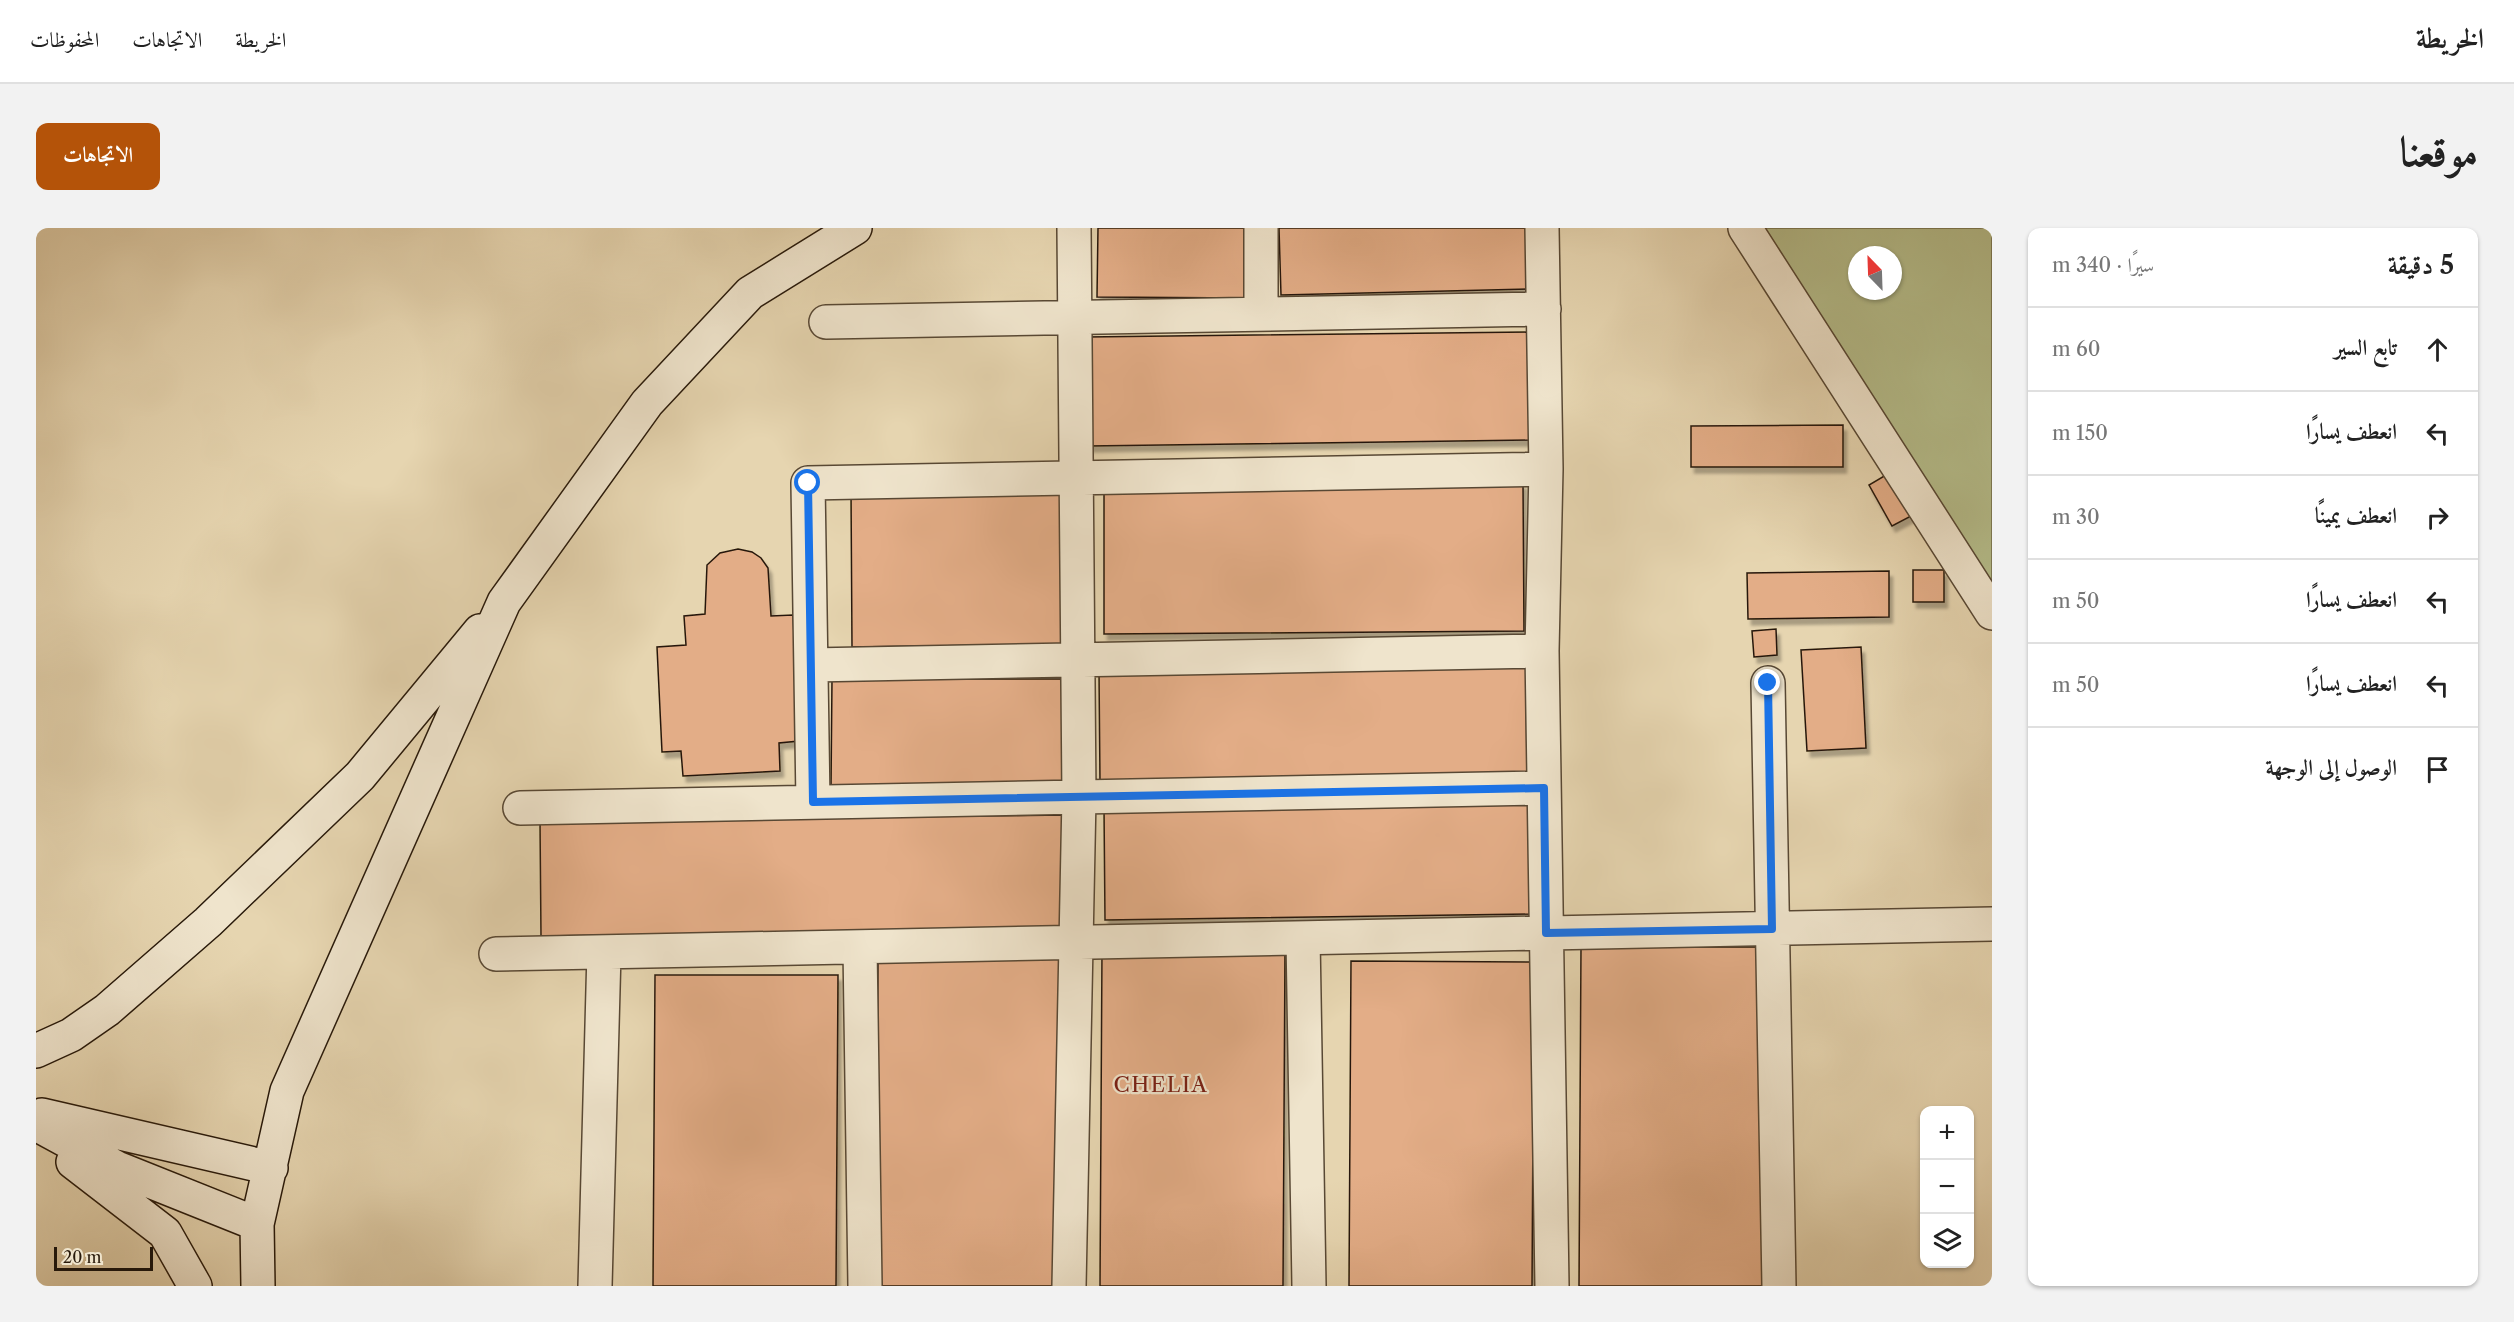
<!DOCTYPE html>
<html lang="ar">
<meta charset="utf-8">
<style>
body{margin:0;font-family:"Libre Caslon Text",Amiri,serif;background:#f2f2f2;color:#222;direction:rtl}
.controls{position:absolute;right:18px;bottom:18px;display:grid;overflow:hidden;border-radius:12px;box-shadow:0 2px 4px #0004}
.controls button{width:54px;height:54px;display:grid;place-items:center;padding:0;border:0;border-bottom:2px solid #e0e0e0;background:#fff;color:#222;font:30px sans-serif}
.compass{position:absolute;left:1812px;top:18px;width:54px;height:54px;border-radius:50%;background:#fff;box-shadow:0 2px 4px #0004;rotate:337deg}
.scale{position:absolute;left:18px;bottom:15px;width:99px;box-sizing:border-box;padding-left:6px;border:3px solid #28190a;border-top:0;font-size:16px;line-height:21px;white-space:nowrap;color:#28190a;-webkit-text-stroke:4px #efe4cc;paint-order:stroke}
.stop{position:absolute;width:18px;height:18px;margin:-14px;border:4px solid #1a73e8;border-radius:50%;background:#fff}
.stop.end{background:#1a73e8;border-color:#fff;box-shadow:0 2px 6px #0008}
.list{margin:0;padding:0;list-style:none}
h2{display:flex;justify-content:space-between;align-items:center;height:78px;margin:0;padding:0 24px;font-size:26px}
h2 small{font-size:20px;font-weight:400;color:#767676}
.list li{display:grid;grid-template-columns:39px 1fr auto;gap:18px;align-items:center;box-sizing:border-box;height:84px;padding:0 24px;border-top:2px solid #e0e0e0}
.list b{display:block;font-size:22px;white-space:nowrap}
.list em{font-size:20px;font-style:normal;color:#767676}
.icon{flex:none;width:33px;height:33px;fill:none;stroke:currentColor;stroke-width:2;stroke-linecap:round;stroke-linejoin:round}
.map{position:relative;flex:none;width:1956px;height:1058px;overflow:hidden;direction:ltr;border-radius:12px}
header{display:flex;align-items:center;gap:36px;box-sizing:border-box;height:84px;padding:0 30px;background:#fff;border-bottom:2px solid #e0e0e0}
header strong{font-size:28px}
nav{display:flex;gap:33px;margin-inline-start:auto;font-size:21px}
.intro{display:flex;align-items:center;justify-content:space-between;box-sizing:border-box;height:144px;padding:0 36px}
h1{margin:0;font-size:42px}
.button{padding:15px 27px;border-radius:12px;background:#b45309;color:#fff;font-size:21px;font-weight:700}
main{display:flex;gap:36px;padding:0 36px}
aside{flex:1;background:#fff;border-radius:12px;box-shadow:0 2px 4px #0004}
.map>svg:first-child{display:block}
.green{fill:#b5bd8b;stroke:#6e6b4a;stroke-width:1.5;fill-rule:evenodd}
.building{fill:#e3ad87;stroke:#28190a;stroke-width:1.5;filter:url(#shadow)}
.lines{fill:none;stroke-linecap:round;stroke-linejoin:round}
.street-casing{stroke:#584834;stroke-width:36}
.secondary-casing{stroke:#28190a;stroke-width:36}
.street{stroke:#efe4cc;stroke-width:33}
.secondary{stroke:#efe4cc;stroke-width:33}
.route{stroke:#1a73e8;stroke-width:8}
.labels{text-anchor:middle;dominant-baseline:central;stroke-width:4.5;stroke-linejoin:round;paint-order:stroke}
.quarter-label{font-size:21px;letter-spacing:1.5px;fill:#7a1f14;stroke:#efe4cc}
</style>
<header>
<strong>الخريطة</strong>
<nav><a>الخريطة</a><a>الاتجاهات</a><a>المحفوظات</a></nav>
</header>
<div class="intro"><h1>موقعنا</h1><a class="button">الاتجاهات</a></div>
<main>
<aside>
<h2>5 دقيقة<small>سيرًا · 340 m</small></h2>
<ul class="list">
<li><svg class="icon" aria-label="ahead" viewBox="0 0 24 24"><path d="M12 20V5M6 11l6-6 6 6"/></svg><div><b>تابع السير</b></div><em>60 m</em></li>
<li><svg class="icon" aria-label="left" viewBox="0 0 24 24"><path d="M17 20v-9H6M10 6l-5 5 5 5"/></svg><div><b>انعطف يسارًا</b></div><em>150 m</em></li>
<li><svg class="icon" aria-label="right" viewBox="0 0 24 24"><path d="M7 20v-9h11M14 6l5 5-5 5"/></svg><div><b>انعطف يمينًا</b></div><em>30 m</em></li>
<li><svg class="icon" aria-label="left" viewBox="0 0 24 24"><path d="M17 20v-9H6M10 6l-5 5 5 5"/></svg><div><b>انعطف يسارًا</b></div><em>50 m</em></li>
<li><svg class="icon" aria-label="left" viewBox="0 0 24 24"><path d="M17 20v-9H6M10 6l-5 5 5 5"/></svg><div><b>انعطف يسارًا</b></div><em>50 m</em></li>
<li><svg class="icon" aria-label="arrive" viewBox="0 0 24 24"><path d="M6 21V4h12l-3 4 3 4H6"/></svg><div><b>الوصول إلى الوجهة</b></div></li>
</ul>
</aside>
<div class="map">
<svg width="1956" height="1058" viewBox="0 0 1956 1058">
<defs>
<filter id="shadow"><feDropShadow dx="3.5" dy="6" stdDeviation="1.5" flood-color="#0004"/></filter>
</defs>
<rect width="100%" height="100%" fill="#e6d5b0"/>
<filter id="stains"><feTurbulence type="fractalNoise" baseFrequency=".00333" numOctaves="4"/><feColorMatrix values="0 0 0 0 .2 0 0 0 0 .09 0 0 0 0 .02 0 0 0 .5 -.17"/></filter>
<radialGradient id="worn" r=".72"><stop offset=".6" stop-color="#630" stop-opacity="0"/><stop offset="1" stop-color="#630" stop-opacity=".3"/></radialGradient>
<path class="green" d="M1729,0h227v358zM1821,27h36v36h-36z"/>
<path class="building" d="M1062,0h150v70l-151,-1z
M1243,0h251l2,61 -251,6z
M1494,104l1,108 -444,6 -1,-109z
M1807,197v42h-152v-41z
M1855,244l24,42 -23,12 -23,-41z
M1487,255l1,148 -420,3v-147z
M1036,260l1,156 -221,3 -1,-157z
M702,321l14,3 9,6 7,10 3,48 22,-1 6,126 -20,2 1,28 -97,5 -2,-25 -19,1 -5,-105 29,-2 -2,-29 21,-2 2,-49 13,-12z
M1877,342h31v32h-31z
M1853,343v46l-141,2 -1,-46z
M1740,401l1,26 -23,2 -2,-26z
M1825,419l5,101 -59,3 -6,-101z
M1490,436l1,112 -427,6 -1,-111z
M796,451h233v109h-234z
M1494,575l2,111 -427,6 -1,-112z
M1031,587l2,114 -528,7 -1,-115z
M1545,719h183l-2,339h-183z
M1066,722h183l-2,336h-183z
M842,727l184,1 -2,330h-184z
M1315,733l183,1 -2,324h-183z
M619,747h183l-2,311h-183z"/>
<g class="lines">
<defs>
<path id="street" d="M1506,0l4,241 -4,182 10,635
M1709,0l247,385
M1225,85v-85
M790,94l718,-13
M775,437l731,-14
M1732,455l11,603
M777,574l-5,-319 738,-14
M484,580l1024,-20
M1267,710l6,348
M824,719l5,339
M460,726l1496,-30
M559,1058l9,-334
M1033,1058l10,-489 -5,-569"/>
<path id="secondary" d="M0,823l35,-16 36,-25 101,-88 152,-146 120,-145
M6,887l229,53
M0,896l81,44 140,56
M37,934l92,71 30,53
M222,1058l-1,-62 30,-133 217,-489 143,-199 103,-110 105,-65"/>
</defs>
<use href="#street" class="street-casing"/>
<use href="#secondary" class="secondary-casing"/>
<use href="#street" class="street"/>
<use href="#secondary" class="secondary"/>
</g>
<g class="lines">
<path class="route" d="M772,255l5,319 731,-14 2,145 226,-4 -4,-246"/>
</g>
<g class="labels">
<g class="quarter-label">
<text x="1125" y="856">CHELIA</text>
</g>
</g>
<rect width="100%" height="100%" filter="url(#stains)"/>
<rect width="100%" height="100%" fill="url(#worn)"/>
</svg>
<div class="controls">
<button>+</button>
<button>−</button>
<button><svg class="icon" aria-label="layers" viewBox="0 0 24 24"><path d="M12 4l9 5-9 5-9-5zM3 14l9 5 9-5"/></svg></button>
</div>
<svg class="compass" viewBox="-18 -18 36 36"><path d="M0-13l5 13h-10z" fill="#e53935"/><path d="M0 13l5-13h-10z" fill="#767676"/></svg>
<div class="scale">20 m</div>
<div class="stop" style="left:772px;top:255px"></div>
<div class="stop end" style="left:1732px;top:455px"></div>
</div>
</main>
